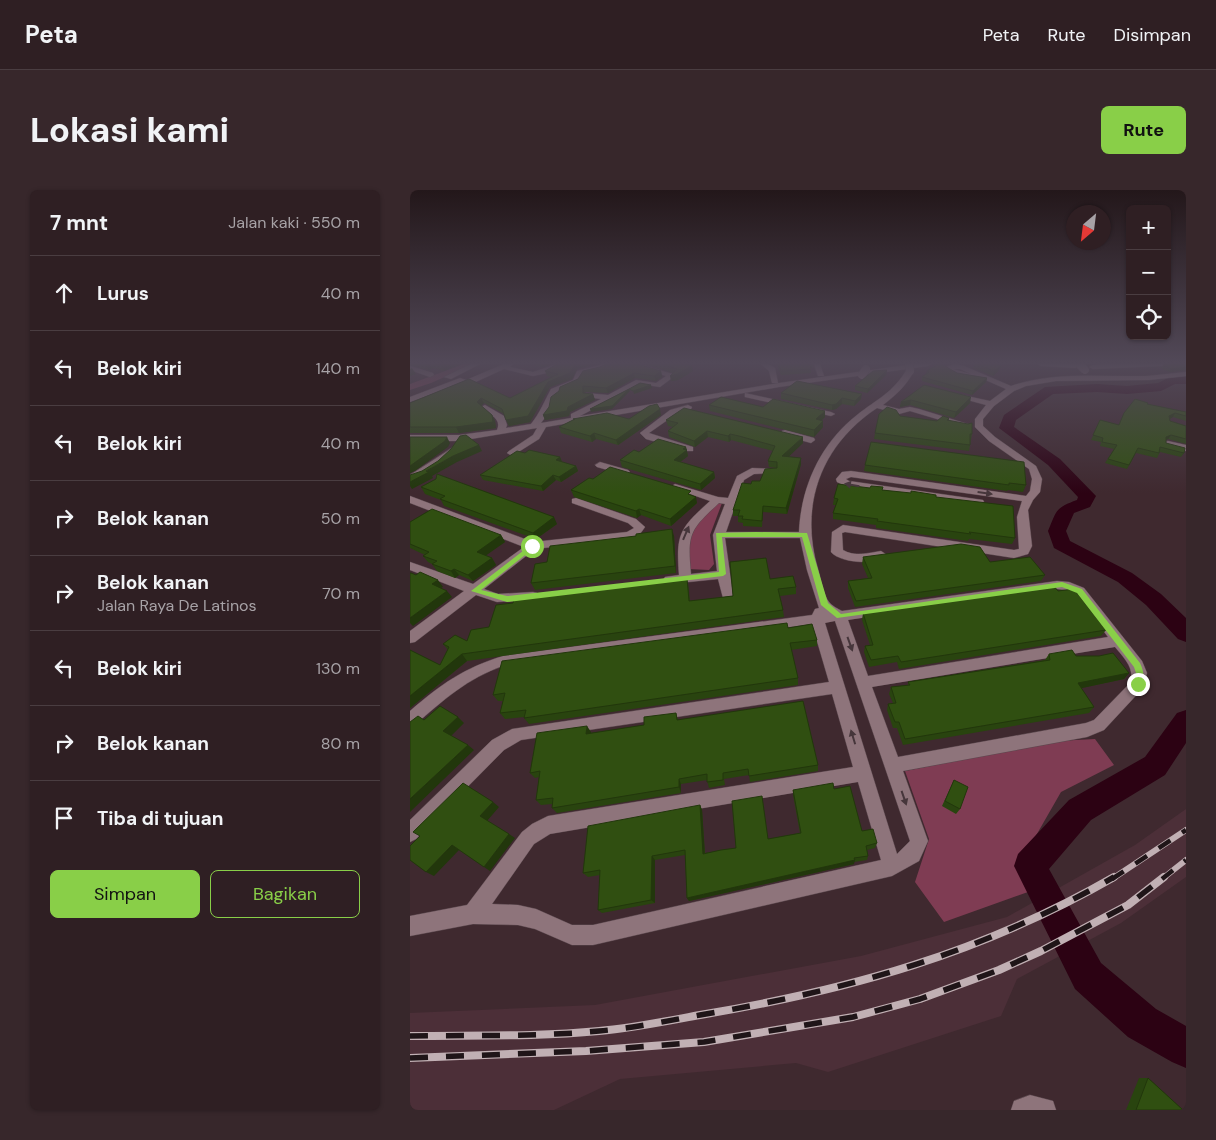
<!DOCTYPE html>
<html lang="id">
<meta charset="utf-8">
<style>
body{margin:0;font-family:"DM Sans",sans-serif;background:#37272b;color:#f1f3f6}
.controls{position:absolute;right:15px;top:15px;display:grid;overflow:hidden;border-radius:8px;box-shadow:0 1px 4px #0004}
.controls button{width:45px;height:45px;display:grid;place-items:center;padding:0;border:0;border-bottom:1px solid #4a3d41;background:#2f1f23;color:#f1f3f6;font:25px sans-serif}
.compass{position:absolute;left:656px;top:15px;width:45px;height:45px;border-radius:50%;background:#2f1f23;box-shadow:0 1px 4px #0004;rotate:208deg}
.stop{position:absolute;width:15px;height:15px;margin:-11px;border:4px solid #89cf48;border-radius:50%;background:#fff}
.stop.end{background:#89cf48;border-color:#fff;box-shadow:0 1px 5px #0008}
.list{margin:0;padding:0;list-style:none}
h2{display:flex;justify-content:space-between;align-items:center;height:65px;margin:0;padding:0 20px;font-size:21px}
h2 small{font-size:16px;font-weight:400;color:#a7a2a6}
.list li{display:grid;grid-template-columns:32px 1fr auto;gap:15px;align-items:center;box-sizing:border-box;height:75px;padding:0 20px;border-top:1px solid #4a3d41}
.list b{display:block;font-size:19px;white-space:nowrap}
.list p{margin:0;font-size:16px;white-space:nowrap;color:#a7a2a6}
.list em{font-size:16px;font-style:normal;color:#a7a2a6}
.actions{display:flex;gap:10px;padding:15px 20px}
.actions a{flex:1;padding:11px 0;border:1px solid #89cf48;border-radius:8px;text-align:center;font-size:18px;color:#89cf48}
.actions .main{background:#89cf48;color:#111}
.icon{flex:none;width:28px;height:28px;fill:none;stroke:currentColor;stroke-width:2;stroke-linecap:round;stroke-linejoin:round}
.map{position:relative;flex:none;width:776px;height:920px;overflow:hidden;border-radius:8px}
header{display:flex;align-items:center;gap:30px;box-sizing:border-box;height:70px;padding:0 25px;background:#2f1f23;border-bottom:1px solid #4a3d41}
header strong{font-size:24px}
nav{display:flex;gap:28px;margin-inline-start:auto;font-size:18px}
.intro{display:flex;align-items:center;justify-content:space-between;box-sizing:border-box;height:120px;padding:0 30px}
h1{margin:0;font-size:35px}
.button{padding:12px 22px;border-radius:8px;background:#89cf48;color:#111;font-size:18px;font-weight:700}
main{display:flex;gap:30px;padding:0 30px}
aside{flex:1;background:#2f1f23;border-radius:8px;box-shadow:0 1px 4px #0004}
.map>svg:first-child{display:block}
.built{fill:#4c2f38}
.green{fill:#7f3c53}
.lines{fill:none;stroke-linecap:round;stroke-linejoin:round}
.river{fill:#2c0213;fill-rule:evenodd}
.minor-casing{stroke:#5b484e;stroke-width:1}
.minor{fill:#8e747b;fill-rule:evenodd}
.rail-far1-casing{stroke:#c1b0b4;stroke-width:6}
.rail-casing{stroke:#c1b0b4;stroke-width:8}
.rail-far1{stroke:#1f1518;stroke-width:4.5;stroke-dasharray:14;stroke-linecap:butt}
.rail{stroke:#1f1518;stroke-width:5.5;stroke-dasharray:18;stroke-linecap:butt}
.minor-bridge-casing{stroke:#5b484e;stroke-width:9;stroke-linecap:butt}
.minor-bridge{stroke:#8e747b;stroke-width:8}
.wall{fill:#29440f}
.shaded-wall{fill:#22370c}
.building{fill:#304f11;stroke:#22370c}
.oneway{fill:#46363b}
.route{fill:#89cf48}
</style>
<header>
<strong>Peta</strong>
<nav><a>Peta</a><a>Rute</a><a>Disimpan</a></nav>
</header>
<div class="intro"><h1>Lokasi kami</h1><a class="button">Rute</a></div>
<main>
<aside>
<h2>7 mnt<small>Jalan kaki · 550 m</small></h2>
<ul class="list">
<li><svg class="icon" aria-label="ahead" viewBox="0 0 24 24"><path d="M12 20V5M6 11l6-6 6 6"/></svg><div><b>Lurus</b></div><em>40 m</em></li>
<li><svg class="icon" aria-label="left" viewBox="0 0 24 24"><path d="M17 20v-9H6M10 6l-5 5 5 5"/></svg><div><b>Belok kiri</b></div><em>140 m</em></li>
<li><svg class="icon" aria-label="left" viewBox="0 0 24 24"><path d="M17 20v-9H6M10 6l-5 5 5 5"/></svg><div><b>Belok kiri</b></div><em>40 m</em></li>
<li><svg class="icon" aria-label="right" viewBox="0 0 24 24"><path d="M7 20v-9h11M14 6l5 5-5 5"/></svg><div><b>Belok kanan</b></div><em>50 m</em></li>
<li><svg class="icon" aria-label="right" viewBox="0 0 24 24"><path d="M7 20v-9h11M14 6l5 5-5 5"/></svg><div><b>Belok kanan</b><p>Jalan Raya De Latinos</p></div><em>70 m</em></li>
<li><svg class="icon" aria-label="left" viewBox="0 0 24 24"><path d="M17 20v-9H6M10 6l-5 5 5 5"/></svg><div><b>Belok kiri</b></div><em>130 m</em></li>
<li><svg class="icon" aria-label="right" viewBox="0 0 24 24"><path d="M7 20v-9h11M14 6l5 5-5 5"/></svg><div><b>Belok kanan</b></div><em>80 m</em></li>
<li><svg class="icon" aria-label="arrive" viewBox="0 0 24 24"><path d="M6 21V4h12l-3 4 3 4H6"/></svg><div><b>Tiba di tujuan</b></div></li>
</ul>
<div class="actions"><a class="main">Simpan</a><a>Bagikan</a></div>
</aside>
<div class="map">
<svg width="776" height="920" viewBox="0 0 776 920">
<rect width="100%" height="100%" fill="#3f292f"/>
<path class="built" d="M776,619v68l-65,46 -104,56 -16,37 -173,56 -32,-9 -176,16 -66,31h-144v-97l185,-8 266,-49 146,-39 128,-72z"/>
<path class="green" d="M54,174h10l-43,19 -21,7v-6z
M303,313h9l-12,32 4,29 -5,6 -21,-1 2,-43z
M685,549l19,26 -53,27 -39,68 6,32 -84,30 -29,-40 14,-43 -24,-68 152,-30z"/>
<g class="lines">
<path class="river" d="M762,186h14v8h-11l-14,7 -34,3 -30,-2 -44,2 -37,26 -2,7 46,32 36,37 -6,11 -16,6 -8,18 4,10 62,32 29,21 25,24v24l-8,-3 -32,-34 -28,-23 -64,-34 -6,-17c9,-21 7,-23 29,-31l1,-3 -30,-32 -49,-37 5,-13 41,-28 52,-3 30,2 31,-3z
M776,520v33l-21,32 -74,45 -42,49 52,94 55,46 30,17v42l-14,-6 -44,-25 -53,-48 -61,-123 4,-12 51,-54 76,-43 32,-44z"/>
<defs>
<path id="minor" d="M61,174h9l-29,15 -7,-2z
M94,174h9l-3,3 23,5 24,-8h8l-18,9 -14,3 -29,-7 -46,21h-6v-3l-42,15v-5l50,-19 6,2z
M194,174h9l-12,7 -18,4 -4,8 -19,8v4l-9,7 -2,10 -8,11 30,-5v-4l30,-15 -15,-2v-4l22,2 28,-15 20,3 10,-7 -37,-12h10l37,11 -16,12 -20,-3 -60,32 199,-33 135,-19h17l-3,2 -149,21 -233,40 -7,12 -27,17 -5,-3 2,-2 24,-16 4,-7 -78,13h-49v-6h49l38,-5c5,-11 -7,-16 -15,-21l-1,-2 4,-2 19,11 3,9 -1,3 25,-4c9,-11 14,-24 20,-35l22,-9 4,-9z
M351,174h7l7,4 3,15h-6l-3,-12z
M404,174h6l4,12h-6z
M545,174l9,2 47,20c43,-15 91,-9 136,-10 13,-1 26,-3 39,-4v4l-37,4 -93,1 -30,5 -12,5 -20,15 -11,13v7l12,11 41,29 6,13 -2,13 -7,8 -5,10 4,36 -4,8 -14,4 -169,-26 -3,1 1,17c11,7 25,3 38,1l6,4c-10,11 -47,8 -56,-3l1,-20 11,-7 171,25 5,-1 -2,-32 5,-16 -171,-24 -5,2 3,2 134,19 1,2 -1,2 -4,1 -132,-18 -10,-5 -1,-3 6,-7 9,-1 175,25 4,-5 2,-12 -3,-10 -40,-28 -14,-14v-8l11,-14 -37,-10 4,-2 37,8 16,-12 -25,-11 -6,2 -28,-8 -4,-4zM543,179h7l11,5z
M628,174h37l4,2 -4,2 -34,-2z
M707,174h49l-3,2 -70,3 -4,-2 4,-2z
M0,176l23,7 1,2 -4,2 -20,-7z
M497,179l7,2c-8,15 -18,24 -31,34l16,4 11,-2 9,2 52,16 -4,3 -57,-17 -11,3 -22,-6c-56,37 -78,97 -59,161 3,10 5,26 11,33 3,4 9,7 13,9l215,-30 12,1 15,6 58,73 5,12 -4,15 -39,42 -17,7 -184,34 25,70 -9,20 -27,15 -299,69h-21l-37,-16 -17,-4 -45,-1 -63,12v-20l57,-11 55,-73 10,-8 16,-8 305,-49 -21,-73 -311,46 -17,10 -88,89 -6,3v-22l82,-80 20,-11 317,-47 -17,-58 -309,42c-35,12 -60,34 -88,59l-5,2v-16c31,-27 54,-43 93,-55l309,-41 3,-6 4,-1 -12,-38 -7,-32h-75l8,57 -2,3h-8l-5,-19 -49,5 -4,-1 -2,-3 2,-3 14,-2c-3,-41 0,-46 31,-74l-40,-14 5,-3 43,13 10,1 9,-22 15,-8 24,1v4l-22,1 -10,6 -18,52h73c2,-46 22,-89 58,-117 20,-16 36,-22 50,-46zM309,313l6,1 -12,31 4,36 -26,3c-4,-41 -1,-44 28,-71zM647,399l10,1 9,4 32,43 -240,39 -20,-56zM425,431l75,220 -13,13 -72,-231zM705,457c9,11 19,20 16,35l-37,38 -8,3 -188,34 -26,-70zM448,592l23,78 -288,65h-21l-36,-16 -18,-4 -26,-1 42,-60 16,-10z
M335,203l86,19 4,2 -4,2 -86,-19z
M278,215l4,2 -1,2 -15,5 -27,19 44,14v4h-6l-41,-12 -6,-6 30,-23z
M375,240l29,8 1,2 -4,3 -29,-8v-4z
M758,251l18,4v6l-21,-5v-4z
M45,256l4,3 -1,2 -36,26 -12,4v-6z
M190,272l28,8 2,2 -5,3 -28,-8 -2,-2z
M0,306l123,46 94,-10 7,-4 -6,-5 -56,-20v-4l4,-1 60,21 9,8 -5,7 -11,4 -94,11 -51,40 14,5 35,-2 4,1 2,3 -2,3 -40,3 -21,-7 -61,47 -5,1v-12l54,-40 -54,-21v-8l63,22 51,-37 -114,-44z
M620,905l23,6 3,9h-45l3,-9z"/>
</defs>
<use href="#minor" class="minor-casing"/>
<use href="#minor" class="minor"/>
<defs>
<path id="rail-far1" d="M702,689l74,-49
M752,689l24,-19"/>
<path id="rail" d="M0,846c63,-1 127,1 189,-5 34,-3 68,-10 101,-16 149,-25 282,-62 414,-138
M0,868l176,-7 118,-9 149,-25 67,-18 79,-29 42,-19 87,-46 36,-28"/>
</defs>
<use href="#rail-far1" class="rail-far1-casing"/>
<use href="#rail" class="rail-casing"/>
<use href="#rail-far1" class="rail-far1"/>
<use href="#rail" class="rail"/>
<defs>
<path id="minor-bridge" d="M499,174l1,7
M669,174l6,6
M452,185l4,-6"/>
</defs>
<use href="#minor-bridge" class="minor-bridge-casing"/>
<use href="#minor-bridge" class="minor-bridge"/>
</g>
<path class="wall" d="M0,174h51l-17,7 -11,-3 -4,2 -19,-5z
M121,174h21l-9,3z
M235,174h39l9,7 -15,9 -7,1 2,-8z
M367,174h36v4h-2v5l-30,2z
M564,174h23l4,2 -2,4 -6,6 -20,-8z
M776,174v6l-17,2 -8,-4 2,-3z
M534,176l13,7 30,5 -1,4 -14,13 -50,-14v-4l4,-3 1,-3z
M190,177l61,4 1,6 -6,4 -21,-3 -27,15 -23,-1v1l8,1 2,6 -25,12 -1,4 -24,4 -2,-5 35,-36z
M167,179l-5,10 -22,8 -20,35 -21,4 -5,-12 -20,-11 -3,3 11,9 3,6 1,7 -37,5h-49v-30l59,-24 41,19 41,-21 -4,-1 -2,-5z
M477,180l-1,5 -19,18 -12,-3v-4z
M514,195l46,18 -16,15 -44,-13 -10,2 1,-5z
M371,203l80,6 -7,7 -12,-2 -6,5 -4,1 -51,-11z
M737,214l39,8v9l-13,-4 -3,2v2l16,5v18l-18,-5 -2,1v3l18,10 -3,4 -21,-5 -3,6 -21,-5 -9,16 -22,-6 9,-14 -14,-3 1,-4 -10,-2 9,-20 19,5 5,-12z
M299,215l54,2 62,10 -4,4h2v6l-9,10 -104,-26z
M251,225l-43,30 -22,-6 -4,3 -31,-9 -2,-6 14,-7v-1h56z
M490,226l37,5 12,-3v2l23,14 -3,17 -95,-12 1,-6z
M256,230l137,23 -15,14 13,7 -14,50 -24,-2 -1,15 -19,-1v-3l-5,-1v-6h-5v-6l18,-26 9,-3 17,-13 -8,-1 -1,-6 5,-10 -42,-11 -2,2 -21,-5 -13,10 -26,-10 -1,-6 5,-4 -5,-1z
M276,257l2,9 -8,6 34,10 1,6 -14,12 -79,-23 -2,-7 19,-8z
M115,263l35,4 2,5 14,4 2,5 -17,11 -5,-2 -13,11 -60,-11 -3,-5z
M455,275l161,20 -3,7 -15,-2 -1,1 -143,-20z
M183,289l99,16 5,8 -26,23 -30,-11 -4,3 -63,-21 -3,-7z
M11,297l136,37 -21,15 -92,-33 -3,-6 -16,-6z
M472,300l54,7 79,41 -3,6 -43,-5 -1,2 -92,-13v-3l-43,-6v-6l3,-8h-3l1,-7z
M0,332l91,13 4,7 -20,13 7,3 4,7 -23,16 -14,-6 -4,3 -18,-7 -5,-7 -4,-2 -5,-6 2,-1 -15,-7z
M264,346l2,37 -141,17 -4,-7 16,-21z
M453,367l127,5 55,13 -4,6 -186,26 -7,-19v-7l20,-3 -6,-14z
M360,389l26,8v7l-16,2 3,14 1,7 -317,44 -57,47v-58l30,15 8,-15 -5,-6 24,-3 22,-14 199,-43 2,17 43,-5z
M648,401l48,39 -5,6 -202,33 -2,-7 -28,5 -5,-15 1,-6 5,-1 -8,-25 1,-7z
M378,438l29,12v6l-26,4 7,28v7l-269,39 -5,-6v-1l-19,2 -5,-6 3,-12h-5l-5,-6z
M639,464l27,2 53,17 -5,6 -43,9 13,19 -5,6 -186,32 -6,-17h-4l-6,-18 1,-6 5,-1 -4,-9 2,-7 17,-2v-3l137,-22z
M266,523l2,7 140,45v6l-68,11 -1,-7 -25,4 1,6 -16,3 -2,-8 -26,4v9l-124,20 -5,-5v-4l-11,1 -5,-5 3,-23 -4,1 -5,-5 61,-41 -1,1 54,-8z
M544,590l6,29 -4,5 -14,-8z
M424,599l28,42 15,12 -2,5 -8,2 1,6 -1,4 -13,2v2l-165,37 -2,-3 -2,-43 -30,5v43l-53,10 -4,-3 2,-35 -12,2 -5,-4 117,-68 2,5 3,43 31,-5 32,-9 32,-6 -7,-38v-5z
M729,888h9l35,32h-57z"/>
<path class="shaded-wall" d="M16,174h5l2,4 -4,2z
M35,174h16l-17,7 -2,-6z
M132,174h10l-9,3z
M165,174h22l-20,5 -5,10 -22,8 -20,35 -21,4 -3,-6 42,-38z
M434,174h15l-15,2z
M282,176l1,5 -15,9 -7,1 -1,-5z
M591,176l-2,4 -6,6 1,-5z
M776,177v3l-17,2 2,-3z
M2,178l4,6 -6,2v-7z
M477,180l-1,5 -19,18 1,-4z
M251,181l1,6 -6,4 -2,-5z
M224,183l1,5 -27,15 -2,-5z
M577,188l-1,4 -14,13 1,-4z
M241,195l1,3 -18,6 -1,-3z
M219,199l1,2 -18,18 -21,3 -1,-3z
M183,204l2,6 -25,12 -1,4 -24,4 -2,-5 25,-8z
M452,204l-1,5 -7,7 1,-5z
M561,207l-1,6 -16,15 2,-6z
M71,208l3,5 -5,5 -2,-6z
M432,208v6l-6,5 -4,1v-5z
M501,210l-1,5 -10,2 1,-5z
M250,219l1,6 -43,30 -2,-5z
M415,221v6l-9,8v-6z
M765,223l-2,4 -6,3 2,-4z
M82,225l3,6 1,7 -37,5 -3,-6z
M413,231v6l-9,10v-7z
M297,241l1,6 -13,10 -1,-6z
M184,243l2,6 -4,3 -2,-6z
M320,244l1,6 -2,2 -1,-6z
M761,245l-3,4 -5,2 3,-4z
M37,247l3,6 -2,4 -33,24 -5,2v-7z
M393,247v6l-21,20v-7z
M69,255l3,6 -25,11 -25,14 1,2 -21,11 -2,-3v-4l16,-11 27,-15z
M276,257l2,9 -13,10 -1,-6z
M150,267l2,5 -6,-2z
M391,268v6l-14,50 -1,-6z
M166,276l2,5 -17,11 -2,-5z
M304,282l1,6 -14,12 -1,-6z
M143,285l3,5 -13,11 -2,-5z
M286,307l1,6 -26,23 -1,-7z
M229,319l2,6 -4,3 -1,-7z
M144,327l3,7 -21,15 -3,-6z
M262,339l2,7 2,37 -1,-7z
M91,345l4,7 -24,17 -4,-7z
M82,368l4,7 -23,16 -5,-6z
M44,379l5,6 -4,3 -4,-7z
M28,390l5,7 -6,3 -5,-6z
M37,401l5,6 -39,29 -3,-3v-5z
M52,464l5,7 -57,47v-12z
M719,483l-5,6 -51,11 5,-7z
M48,527l6,6 -14,14 -7,-6z
M177,536l4,6 -1,8 -4,-6z
M58,555l6,5 -64,62v-13z
M269,589l2,5v9l-2,-6z
M83,612l6,5 -12,14 -7,-5z
M290,615l2,5 3,48 -2,-4z
M99,644l6,4 -25,33 -6,-4z
M42,655l7,5 -25,26 -8,-4z
M242,666l3,4v43l-4,-3z
M445,670l-1,4 -165,37 -2,-3z"/>
<path class="building" d="M25,174h10l-3,1z
M147,174h18l-5,9 -22,9 -20,34 -22,4 -4,-11 -21,-11 -4,4 15,13 1,7 -37,5h-46v-24l59,-24 41,19 48,-24 -13,-3z
M196,174h32l23,7 -7,5 -20,-3 -28,15 -23,-2v7l10,1 -25,13 -1,4 -24,4 6,-8 2,-10 8,-6 1,-4 18,-8 5,-8 17,-4z
M251,174h23l8,2 -15,8 -7,2 7,-7z
M369,174h31l1,5 -30,2z
M528,174h4l1,1 14,8 30,5 -14,13 -51,-14 7,-5 -2,-1z
M567,174h20l4,2 -7,5z
M755,174h21v3l-15,2 -8,-4z
M477,180l-19,19 -13,-3 18,-15z
M387,191l65,13 -7,7 -13,-3 -6,6 -4,1 -51,-12z
M230,193l11,2 -18,6 -4,-2z
M514,195l47,12 -15,15 -45,-12 -10,2z
M219,199l-17,17 -22,3z
M311,207l42,10 10,-8 52,12 -9,8 7,2 -9,9 -105,-25z
M725,209l13,4 -1,1 39,8v4l-11,-3 -6,3 1,5 16,5v13l-15,-4 -5,2v6l19,5 -1,5 -24,-6 -1,6 -21,-5 -9,17 -21,-6 9,-14 -15,-3 1,-4 -10,-3 7,-15 19,5 5,-12z
M247,214l3,5 -44,31 -22,-7 -4,3 -31,-9 16,-8h-2l34,-6 22,6 20,-13z
M477,217l9,3 4,6 37,5 6,-5 6,2 -2,2 21,4 4,-1v11h-2v11l-95,-12 4,-19z
M274,218l119,29 -21,19 19,2 -15,50 -23,-2 -1,15 -20,-2 1,-3h-5l2,-6h-7l9,-27 9,1 1,-3h8l5,-12 12,-1v-6l-9,-1 7,-15 -36,-10 -9,-2 -2,2 -21,-5 -13,10 -26,-10 10,-8 -12,-3z
M56,245l13,10 -26,11 -27,15 3,1 -19,10v-7l12,-4 16,-10 13,-12 9,-13z
M0,247h37l-2,4 -35,25z
M248,249l28,8 -3,2 4,1 -13,10 40,12 -14,12 -80,-24 14,-10 5,2z
M461,252l153,20 2,23 -17,-2v2l-144,-20z
M119,260l31,7 -4,3 20,6 -17,11 -6,-2 -12,11 -61,-11 37,-24 8,2z
M200,277l81,24 -3,3 8,3 -26,22 -31,-10 -3,2 -65,-21 18,-12 4,1z
M27,284l117,43 -21,16 -93,-34 5,-3 -24,-9 15,-8z
M428,294l32,4 1,-2 12,1 -1,3 29,3v-2l25,4v2l77,9 2,32 -46,-6 2,2 -94,-13 1,-2 -45,-6 5,-14 -4,-1z
M22,319l69,26 -24,17 15,6 -24,17 -14,-6 -3,2 -19,-7 5,-3 -14,-5 6,-4 -19,-8v-22z
M262,339l3,37 -144,17 4,-19 12,-2 3,-16 86,-10v-2z
M551,354l19,3 10,15 40,-5 15,18 -189,26 -8,-20 24,-3 -9,-21z
M356,368l4,21 23,-3 3,11 -18,2 5,21 -321,44 -52,42v-46l30,15 9,-18 -6,-3 12,-9 12,6 4,-11 18,-3 7,-22 17,-2 2,-6 172,-19 2,23 44,-5 -3,-34z
M10,382l18,8 -6,4 15,7 -37,27v-45h1l5,2z
M643,395l5,6 16,-2 32,41 -205,32 -3,-6 -27,4 -6,-14 8,-1 -10,-32z
M377,433l1,5 24,-4 5,16 -27,3 8,35 -274,40 2,-8 -26,3 5,-20 -12,2 9,-34z
M662,460l4,6h23l14,-3 16,20 -51,10 16,24 -189,32 -6,-17h-4l-7,-18 8,-1 -5,-16 19,-2 -2,-3 142,-22 -1,-6z
M393,511l15,64 -69,11 -1,-7 -25,4v7l-16,2v-8l-28,5v8l-127,21 1,-10 -17,2 4,-29 -10,2 7,-40 50,-7 -1,8 58,-9v-8l32,-4 1,7z
M30,516l18,11 -15,14 25,14 -58,54v-77l8,-6 6,4z
M544,590l14,7 -8,22 -15,-8z
M53,593l30,19 -13,14 29,18 -25,33 -32,-22 -26,27 -16,-12v-14l10,-10 -7,-4z
M423,593l1,6 16,-3 12,45 11,-2 4,14 -11,3 2,10 -14,2 1,2 -168,38 -2,-48 -33,6 -1,44 -53,10 2,-40 -17,3 5,-47 112,-21 3,49 18,-4 15,-2 -4,-47 30,-5 6,43 33,-6 -8,-43z
M738,888l35,32h-47z"/>
<defs><path id="oneway-solid" d="M-6-.8H1V-3.2L6.5 0L1 3.2V.8H-6Z" transform="scale(1.25)"/></defs>
<g class="oneway">
<use href="#oneway-solid" transform="translate(442 295) rotate(-170)"/>
<use href="#oneway-solid" transform="translate(575 303) rotate(8)"/>
<use href="#oneway-solid" transform="translate(276 343) rotate(-67)"/>
<use href="#oneway-solid" transform="translate(440 454) rotate(70)"/>
<use href="#oneway-solid" transform="translate(443 547) rotate(-107)"/>
<use href="#oneway-solid" transform="translate(494 608) rotate(71)"/>
</g>
<linearGradient id="sky" x2="0" y2="1"><stop stop-color="#23171a"/><stop offset="0.57" stop-color="#524958"/><stop offset="1" stop-color="#524958" stop-opacity="0"/></linearGradient>
<rect width="776" height="303" fill="url(#sky)"/>
<path class="route" d="M346,342l51,1 21,70 13,11 221,-32 20,7 58,74c4,8 6,20 -2,24l-4,-1 2,-13 -2,-6 -57,-74 -15,-6 -225,31 -16,-13 -19,-68h-80l4,37 -3,2 -216,26 -36,-11 61,-47 3,2 -1,2 -53,42 26,6 212,-24 -3,-39z"/>
</svg>
<div class="controls">
<button>+</button>
<button>−</button>
<button><svg class="icon" aria-label="locate" viewBox="0 0 24 24"><circle cx="12" cy="12" r="6"/><path d="M12 2v4M12 18v4M2 12h4M18 12h4"/></svg></button>
</div>
<svg class="compass" viewBox="-18 -18 36 36"><path d="M0-13l5 13h-10z" fill="#e53935"/><path d="M0 13l5-13h-10z" fill="#a7a2a6"/></svg>
<div class="stop" style="left:122px;top:356px"></div>
<div class="stop end" style="left:728px;top:494px"></div>
</div>
</main>
